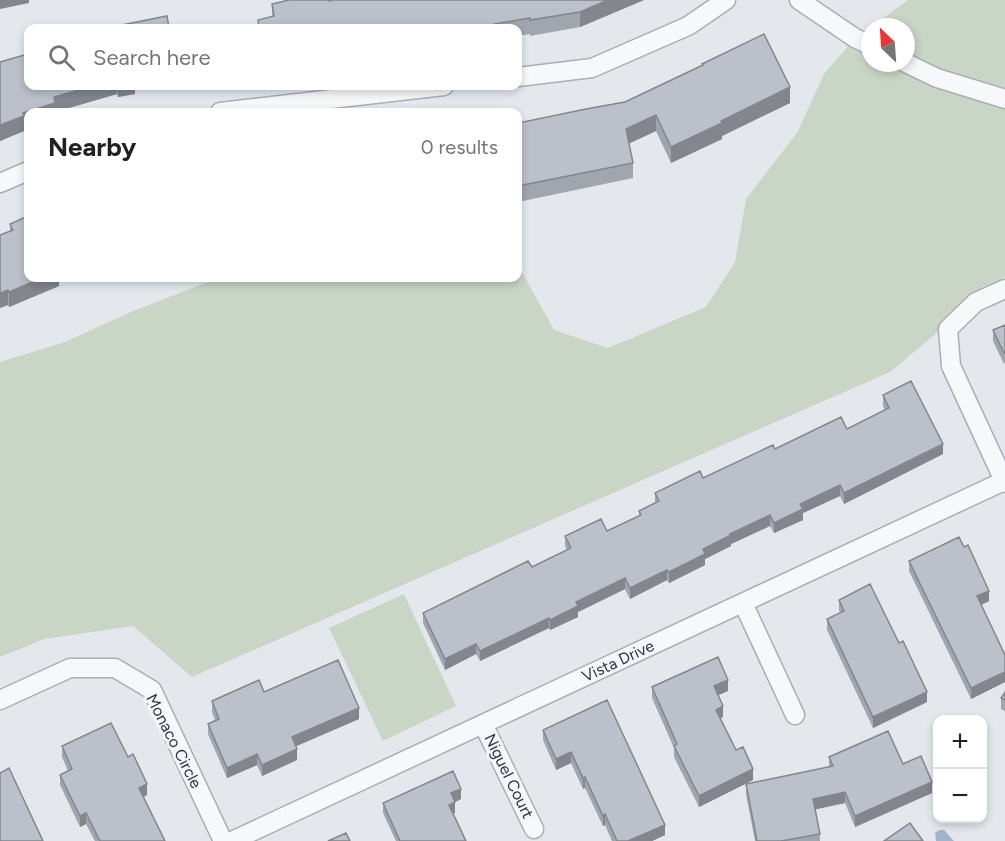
<!DOCTYPE html>
<meta charset="utf-8">
<style>
body{margin:0;font-family:Figtree,sans-serif;background:#f6f6f6;color:#202124}
.controls{position:absolute;right:18px;bottom:18px;display:grid;overflow:hidden;border-radius:12px;box-shadow:0 3px 9px #0003}
.controls button{width:54px;height:54px;display:grid;place-items:center;padding:0;border:0;border-bottom:2px solid #e0e0e0;background:#fff;color:#202124;font:30px sans-serif}
.compass{position:absolute;left:861px;top:18px;width:54px;height:54px;border-radius:50%;background:#fff;box-shadow:0 3px 9px #0003;rotate:335deg}
.list{margin:0;padding:0;list-style:none}
h2{display:flex;justify-content:space-between;align-items:center;height:78px;margin:0;padding:0 24px;font-size:26px}
h2 small{font-size:20px;font-weight:400;color:#757577}
.icon{flex:none;width:33px;height:33px;fill:none;stroke:currentColor;stroke-width:2;stroke-linecap:round;stroke-linejoin:round}
.map{position:relative;flex:none;width:1005px;height:841px;overflow:hidden}
.search{position:absolute;background:#fff;box-shadow:0 3px 9px #0003;left:24px;top:24px;width:498px;height:66px;display:flex;align-items:center;gap:15px;box-sizing:border-box;padding:0 21px;border-radius:12px;color:#757577;font-size:22px}
.panel{position:absolute;background:#fff;box-shadow:0 3px 9px #0003;left:24px;top:108px;width:498px;height:174px;border-radius:12px}
.map>svg:first-child{display:block}
.green{fill:#c9d6c5}
.water{fill:url(#water-ripples)}
.lines{fill:none;stroke-linecap:round;stroke-linejoin:round}
.street-casing{stroke:#a9aeb7;stroke-width:21}
.street{stroke:#f7f8fa;stroke-width:18}
.wall{fill:#a1a5ae}
.shaded-wall{fill:#83868d}
.building{fill:#bbc0ca;stroke:#83868d;stroke-width:1.5}
.labels{text-anchor:middle;dominant-baseline:central;stroke-width:6;stroke-linejoin:round;paint-order:stroke}
.street-label{font-size:16px;fill:#2b3445;stroke:#f4f6f9}
</style>
<div class="map">
<svg width="1005" height="841" viewBox="0 0 1005 841">
<defs>
<pattern id="water-ripples" width="26" height="14" patternUnits="userSpaceOnUse" patternTransform="scale(1.5)"><rect width="26" height="14" fill="#9fb4cc"/><path d="M2 4q2-2 4 0t4 0M15 11q2-2 4 0t4 0" fill="none" stroke="#8293a7"/></pattern>
</defs>
<rect width="100%" height="100%" fill="#e4e7ec"/>
<path class="green" d="M908,0h97v276l-115,96 -698,305 -59,-51 -89,13 -44,18v-295l65,-20 66,-30 87,-34h300v-8l4,2 32,58 54,18 98,-41 29,-45 11,-63 51,-66 27,-59 31,-36 15,-11v36h36v-36h-35z
M404,594l52,112 -73,35 -54,-113z"/>
<path class="water" d="M939,830h5l10,11h-18l-1,-8z"/>
<g class="lines">
<defs>
<path id="street" d="M799,0l56,38 15,7
M906,63l31,15 68,21
M518,77l74,-9 96,-42 38,-26
M220,112l224,-26
M0,183l28,-12
M1005,289l-29,13 -28,27 3,37 54,117
M743,603l52,112
M0,700l70,-32h45l37,22 71,151
M483,724l51,105
M232,841l772,-360"/>
</defs>
<use href="#street" class="street-casing"/>
<use href="#street" class="street"/>
</g>
<path class="wall" d="M332,0h312l-64,27 -50,9v-2l-12,2v-8h-260v-8l14,-3v-13z
M0,62l28,24h123l-16,3v5l-17,3 -1,-3 -62,18 -31,16v3l-24,10z
M702,64l88,39 -68,33v3l-51,24 -15,-32 -27,12 4,20v15l-115,24v-79l107,-21 77,-37z
M10,224l49,54v8l-50,21 -1,-2 -8,3v-73l10,-4z
M1005,325v38l-1,1 -11,-23v-11z
M883,395l60,59 -99,50 -4,-8 -37,17v7l-29,13 -4,-7 -39,18v2l-26,13v6l-36,18 -2,-3 -37,19 -5,-10 -47,23v5l-28,13 -1,-2 -69,33 -4,-7 -31,16 -22,-47v-10l109,-46 35,-17 -2,-4v-10l42,-5 32,-15v-5l16,-8v-10l48,-15 72,-29 72,-20 38,-19 -2,-4z
M909,561l80,40 -8,4 24,50v27l-34,17 -62,-128z
M839,600l60,43 28,59 -54,26 -46,-98v-11l13,-6 -1,-3z
M652,687l76,4 -10,4 5,22 -3,1 16,32 17,30 -54,27 -25,-50v-9l-22,-50z
M264,692l95,27 -63,27 1,14 -35,16 -5,-11 -30,13 -19,-44v-10l7,-4 -3,-8v-11z
M1005,692v19l-4,-2v-11z
M607,700l58,135 -13,6h-40l-7,-16 -2,1 -18,-38 -2,1 -12,-26 -15,7 -13,-30v-10z
M62,746l66,11 19,38 -4,2 22,44h-70l-9,-17 -6,3 -20,-42v-10l8,-4 -6,-14z
M829,757l74,7 29,29 -77,34 -10,-24 -30,6 5,25v7h-65l-9,-47v-10l83,-17z
M461,799l-6,3v11h-2l13,28h-70l-13,-28v-10z"/>
<path class="shaded-wall" d="M0,0h29v3l-29,6z
M608,0h36l-64,27v-15z
M93,86h24v8l-62,18h-27v14l-4,2v3l-24,10v-16l54,-28z
M118,86h17v8l-17,3z
M790,87v16l-68,33v3l-51,24v-16l50,-26z
M656,115v16l-30,14v-16z
M42,278h17v8l-50,21v-15z
M8,290v15l-8,3v-15z
M943,444v10l-99,50v-11z
M840,485v11l-37,17v7l-29,13v-10l26,-19z
M770,515v11l-39,18v2l-26,13v6l-36,18v-11l34,-23 27,-15z
M667,570v10l-37,19v-11z
M625,578v11l-47,23v5l-28,13v-10l26,-18z
M989,591v10l-12,6v-11z
M549,618v10l-69,33v-10z
M476,644v10l-31,16v-11z
M1005,672v10l-34,17v-11z
M728,680v11l-14,6v-11z
M927,692v10l-54,26v-11z
M723,706v11l-7,3v-10z
M359,708v11l-67,29v-11z
M297,749v11l-35,16v-11z
M571,752v11l-15,7v-11z
M257,754v11l-30,13v-10z
M753,769v11l-54,27v-11z
M585,777v11l-2,1v-11z
M932,782v11l-77,34v-11z
M147,784v11l-8,4v-11z
M461,789v10l-10,5v-11z
M845,792v11l-32,7v-11z
M455,802v11l-6,2v-10z
M86,813v11l-6,3v-11z
M605,814v11l-2,1v-10z
M665,825v10l-13,6h-24z"/>
<path class="building" d="M289,0h40v1l3,-1h276l-28,12 -50,8v-2l-36,6 1,2 -20,2h-216l-1,-8 16,-4 -2,-12z
M167,16l2,12h-62z
M764,34l26,53 -69,34 1,2 -51,24 -15,-32 -30,14 7,34 -115,23v-63l68,-14 39,-7 78,-37 -1,-1z
M28,54v32h65l-39,11 1,6 -32,10 1,3 -24,9v-63z
M28,216v62h14l-33,14 -1,-2 -8,3v-58l13,-5 -3,-6z
M1005,325v28h-1l-11,-23z
M911,381l32,63 -99,49 -4,-8 -40,19 3,5 -29,14 -4,-8 -40,19 1,1 -28,14 2,5 -36,18 -2,-2 -37,18 -5,-10 -49,24 2,4 -28,14 -1,-2 -69,33 -4,-7 -31,15 -22,-46 105,-52 4,6 39,-19 -6,-12 36,-17 6,12 34,-16 -2,-4 20,-10 -4,-8 45,-22 3,7 70,-33 2,4 66,-32 6,12 42,-21 -6,-13z
M959,537l5,10 4,-2 21,46 -12,5 28,59v17l-34,16 -62,-127z
M870,584l29,59 4,-2 24,51 -54,25 -46,-98 17,-8 -5,-11z
M718,657l10,23 -14,6 9,20 -7,4 20,40 7,-3 10,22 -54,27 -25,-50 3,-2 -25,-57z
M338,660l21,48 -67,29 5,12 -35,16 -5,-11 -30,14 -19,-44 11,-5 -7,-18 47,-21 5,12z
M1005,692v8l-4,-2z
M607,700l58,125 -37,16h-11l-12,-27 -2,2 -18,-39 -2,1 -12,-26 -15,7 -13,-29z
M111,723l17,34 5,-3 14,30 -8,4 26,53h-65l-14,-28 -6,3 -20,-41 12,-6 -10,-23z
M888,731l15,33 18,-8 11,26 -77,34 -10,-24 -32,7 7,35 -39,7h-24l-11,-57 87,-18 -4,-9z
M9,768l34,73h-43v-68z
M453,771l8,18 -10,4 4,9 -6,3 17,36h-66l-17,-38z
M910,823l13,18h-39z
M346,833l4,8h-22z"/>
<g class="labels">
<g class="street-label">
<text transform="translate(618 661) rotate(-25)">Vista Drive</text>
<text transform="translate(174 741) rotate(63)">Monaco Circle</text>
<text transform="translate(509 776) rotate(64)">Niguel Court</text>
</g>
</g>
</svg>
<div class="controls">
<button>+</button>
<button>−</button>
</div>
<svg class="compass" viewBox="-18 -18 36 36"><path d="M0-13l5 13h-10z" fill="#e53935"/><path d="M0 13l5-13h-10z" fill="#757577"/></svg>
<div class="search"><svg class="icon" aria-label="search" viewBox="0 0 24 24"><circle cx="10" cy="10" r="6"/><path d="M15 15l6 6"/></svg>Search here</div>
<section class="panel">
<h2>Nearby<small>0 results</small></h2>
<ul class="list">
</ul>
</section>
</div>
